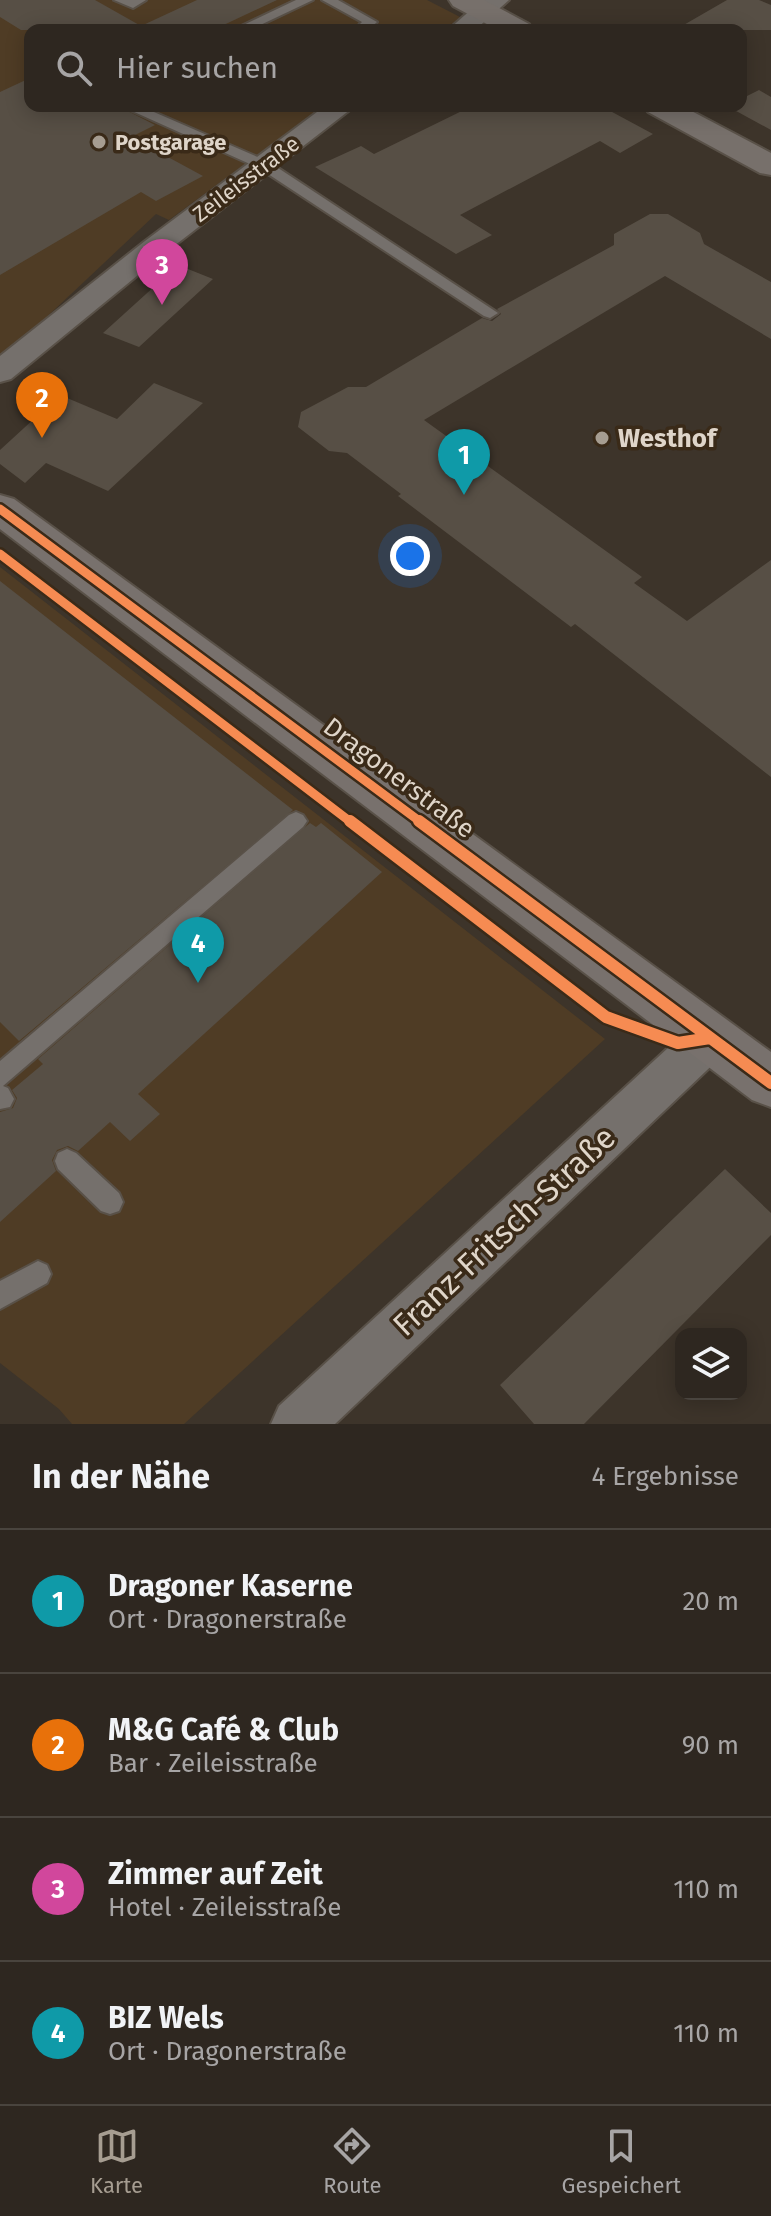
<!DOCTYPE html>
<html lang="de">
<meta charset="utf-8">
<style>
body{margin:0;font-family:"Fira Sans",sans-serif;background:#362f29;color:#f1f3f6}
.controls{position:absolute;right:24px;bottom:24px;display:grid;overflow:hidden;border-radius:16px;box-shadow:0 4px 20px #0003}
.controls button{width:72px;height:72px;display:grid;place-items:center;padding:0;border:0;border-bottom:2px solid #49443e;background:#2e2720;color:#f1f3f6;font:40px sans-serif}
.you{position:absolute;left:410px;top:556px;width:28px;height:28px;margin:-20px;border:6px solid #fff;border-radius:50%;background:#1a73e8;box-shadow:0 0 0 12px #1a73e833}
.badge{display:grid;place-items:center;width:52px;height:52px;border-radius:50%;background:#a69d91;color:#fff;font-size:26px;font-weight:700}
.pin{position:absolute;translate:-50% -66px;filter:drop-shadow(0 2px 4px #0008)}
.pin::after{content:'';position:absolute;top:42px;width:28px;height:24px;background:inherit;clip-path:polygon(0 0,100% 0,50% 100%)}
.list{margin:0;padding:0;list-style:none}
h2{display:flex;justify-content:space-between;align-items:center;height:104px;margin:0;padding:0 32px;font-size:34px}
h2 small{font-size:26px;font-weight:400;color:#a7a5a5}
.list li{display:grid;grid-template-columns:52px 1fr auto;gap:24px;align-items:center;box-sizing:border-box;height:144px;padding:0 32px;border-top:2px solid #49443e}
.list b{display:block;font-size:30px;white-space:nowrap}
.list p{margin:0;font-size:26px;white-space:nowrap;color:#a7a5a5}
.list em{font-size:26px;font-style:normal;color:#a7a5a5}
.icon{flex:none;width:44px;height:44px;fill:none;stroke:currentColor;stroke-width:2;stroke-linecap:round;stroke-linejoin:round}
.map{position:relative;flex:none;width:771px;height:1424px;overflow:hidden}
.search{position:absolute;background:#2e2720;box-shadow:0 4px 20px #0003;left:24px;right:24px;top:24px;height:88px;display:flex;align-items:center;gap:20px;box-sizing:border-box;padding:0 28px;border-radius:16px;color:#a7a5a5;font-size:30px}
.sheet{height:680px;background:#2e2720}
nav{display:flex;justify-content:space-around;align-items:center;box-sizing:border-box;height:112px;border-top:2px solid #49443e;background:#2e2720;font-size:22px;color:#a7a5a5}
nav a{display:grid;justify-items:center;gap:4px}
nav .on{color:#a69d91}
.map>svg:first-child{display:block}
.built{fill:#4f3c25}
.building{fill:#574f45}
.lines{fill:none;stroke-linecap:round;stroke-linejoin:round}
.lane-casing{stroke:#595148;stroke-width:4}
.street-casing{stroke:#595148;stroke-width:4}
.secondary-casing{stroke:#595148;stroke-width:4}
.primary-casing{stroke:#595148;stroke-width:4}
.lane{fill:#75706c;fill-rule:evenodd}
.street{fill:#75706c;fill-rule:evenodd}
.secondary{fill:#78716d;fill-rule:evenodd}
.primary{fill:#77706b;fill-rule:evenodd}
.cycleway-far1-casing{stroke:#3a2a18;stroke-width:14}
.cycleway-casing{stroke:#3a2a18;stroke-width:17}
.cycleway-far1{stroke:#f68b52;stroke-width:9}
.cycleway{stroke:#f68b52;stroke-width:12}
.poi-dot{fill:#a69d91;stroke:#3a2a18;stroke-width:3}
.labels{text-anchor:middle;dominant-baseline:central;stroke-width:7;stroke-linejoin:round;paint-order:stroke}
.far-poi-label{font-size:22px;font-weight:bold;fill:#dfd5c9;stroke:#3a2a18;text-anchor:start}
.far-street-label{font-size:22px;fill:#dfd5c9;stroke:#3a2a18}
.poi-label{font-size:26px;font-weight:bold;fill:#dfd5c9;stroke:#3a2a18;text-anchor:start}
.street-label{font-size:26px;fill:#dfd5c9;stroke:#3a2a18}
.near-street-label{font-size:32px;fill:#dfd5c9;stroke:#3a2a18}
</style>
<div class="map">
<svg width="771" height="1424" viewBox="0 0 771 1424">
<rect width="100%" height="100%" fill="#3d342a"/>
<path class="built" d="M0,0h427l35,18 -21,12h-411v76h294l-155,114 -13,-6 -138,130 -18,11z
M0,567l605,472 -421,385h-112l-13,-15 -59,-46z"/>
<path class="building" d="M0,0h95l46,26 56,-26h80l-64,30h-192l-21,-13z
M727,0h32l12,5v25h-96z
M30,78v28h88l37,19 -24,12 72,39 -47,25 -15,-9 -141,83v-183z
M759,90l12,7v33l-44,-24h14v-7z
M472,106h129l52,28 -33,19 -20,-12 -140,74 32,20 -36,19 -141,-87 46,-21 13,8z
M650,214h18l32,19 4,11 67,38v57l-106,-63 -241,144 218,157 -8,6 53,38 84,-61v217l-196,-153 -4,3 -173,-131 3,-2 -54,-41 -18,-2 -31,-24 3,-15 47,-25h18l116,-69 10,3 9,-7 -4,-5 117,-64v-11z
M178,265l35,14 -74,68 -36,-14z
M154,383l49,20 -95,88 -62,-28 -21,20 -25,-19v-14l60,-55 57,24z
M0,581l293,229 -274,231 -19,-19z
M310,823l6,4 5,-4 61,49 -244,222 22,20 -30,27 -20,-19 -32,29 -10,-5 -11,4 -5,10 4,11 -56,51v-110l13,-4 4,-10 -5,-8 31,-26 -5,-5z
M725,1169l46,44v22l-187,189h-50l-34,-39z"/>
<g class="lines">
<defs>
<path id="lane" d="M114,0h32l-13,8z
M296,0h17l-63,30h-17z
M322,0h16l39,22 -9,8h-14l8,-8z
M121,106h19l129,56 229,151 -8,5 -6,-2 -225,-148z
M296,812l7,3 4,6 -4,6 -300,259 5,2 6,11 -4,8 -10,2v-48l289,-246z
M67,1149l9,4 43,40 4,9 -4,9 -9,3 -9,-3 -43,-42 -3,-8 3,-8z
M38,1261l9,4 4,9 -4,9 -47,26v-28z"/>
<path id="street" d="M482,0h27l-34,30h-27z
M325,106h30l-190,147 -154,126 -11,3v-26l145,-115z
M710,1018l16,6 6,14 -6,14 -391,372h-64l8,-18 415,-382z"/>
<path id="secondary" d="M0,495l14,4 757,553v55l-19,-7 -752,-571z"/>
<path id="primary" d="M449,0h35l45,24 4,6h-35l-45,-24z
M644,106h38l89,47v22l-11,-2 -112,-61z"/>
</defs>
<use href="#lane" class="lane-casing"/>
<use href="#street" class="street-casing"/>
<use href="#secondary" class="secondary-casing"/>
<use href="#primary" class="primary-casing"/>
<use href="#lane" class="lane"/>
<use href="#street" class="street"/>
<use href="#secondary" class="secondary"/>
<use href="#primary" class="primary"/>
<defs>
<path id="cycleway-far1" d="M0,509l422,314
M0,554l352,269"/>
<path id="cycleway" d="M350,821l256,196 72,26 32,-5
M419,821l352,262"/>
</defs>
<use href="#cycleway-far1" class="cycleway-far1-casing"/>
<use href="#cycleway" class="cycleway-casing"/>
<use href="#cycleway-far1" class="cycleway-far1"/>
<use href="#cycleway" class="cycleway"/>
</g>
<g class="poi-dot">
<circle cx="99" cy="142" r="8"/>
<circle cx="602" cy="438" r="8"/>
</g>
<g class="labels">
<g class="far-poi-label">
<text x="115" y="142">Postgarage</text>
</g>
<g class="far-street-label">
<text transform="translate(246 179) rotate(-37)">Zeileisstraße</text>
</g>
<g class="poi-label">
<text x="618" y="438">Westhof</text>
</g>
<g class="street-label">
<text transform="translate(399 778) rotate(37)">Dragonerstraße</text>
</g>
<g class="near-street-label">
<text transform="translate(504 1231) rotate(-43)">Franz-Fritsch-Straße</text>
</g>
</g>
</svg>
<div class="controls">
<button><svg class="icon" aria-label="layers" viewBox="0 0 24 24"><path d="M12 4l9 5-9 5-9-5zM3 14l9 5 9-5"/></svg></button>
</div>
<div class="you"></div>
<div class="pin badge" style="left:464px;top:495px;background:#0f9aa8">1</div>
<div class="pin badge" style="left:42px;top:438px;background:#e8710a">2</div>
<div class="pin badge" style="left:162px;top:305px;background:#d1479c">3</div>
<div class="pin badge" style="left:198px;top:983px;background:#0f9aa8">4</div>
<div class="search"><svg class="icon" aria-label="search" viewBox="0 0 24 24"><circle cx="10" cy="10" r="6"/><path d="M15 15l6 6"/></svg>Hier suchen</div>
</div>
<section class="sheet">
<h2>In der Nähe<small>4 Ergebnisse</small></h2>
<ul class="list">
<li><span class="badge" style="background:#0f9aa8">1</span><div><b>Dragoner Kaserne</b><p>Ort · Dragonerstraße</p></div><em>20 m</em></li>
<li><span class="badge" style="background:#e8710a">2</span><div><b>M&amp;G Café &amp; Club</b><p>Bar · Zeileisstraße</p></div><em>90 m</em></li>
<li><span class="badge" style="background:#d1479c">3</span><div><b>Zimmer auf Zeit</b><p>Hotel · Zeileisstraße</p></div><em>110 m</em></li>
<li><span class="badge" style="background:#0f9aa8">4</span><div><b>BIZ Wels</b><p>Ort · Dragonerstraße</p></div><em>110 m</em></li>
</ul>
</section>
<nav>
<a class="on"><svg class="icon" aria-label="map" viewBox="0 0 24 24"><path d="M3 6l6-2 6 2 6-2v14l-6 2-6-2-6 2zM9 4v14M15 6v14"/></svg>Karte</a>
<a><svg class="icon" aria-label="directions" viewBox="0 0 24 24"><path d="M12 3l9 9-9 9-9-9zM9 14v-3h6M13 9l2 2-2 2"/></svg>Route</a>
<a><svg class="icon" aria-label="saved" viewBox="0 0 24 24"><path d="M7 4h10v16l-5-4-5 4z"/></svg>Gespeichert</a>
</nav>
